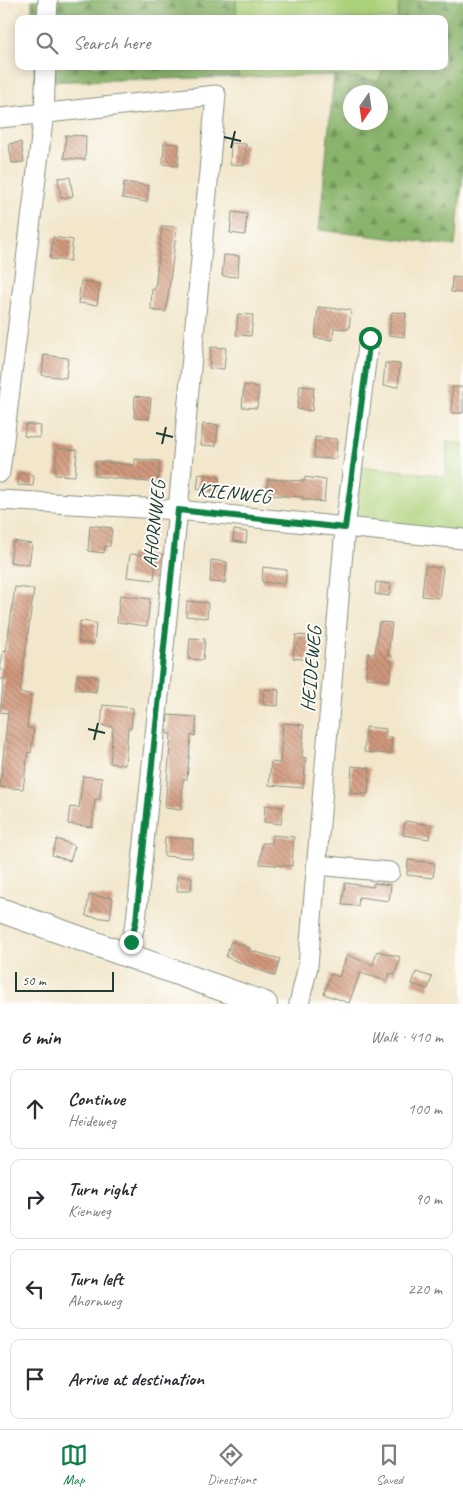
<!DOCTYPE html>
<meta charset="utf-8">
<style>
body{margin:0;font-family:Caveat,sans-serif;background:#f2f2f3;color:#2b2b33}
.compass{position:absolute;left:343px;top:85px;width:45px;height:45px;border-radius:50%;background:#fff;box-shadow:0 2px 12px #0003;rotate:193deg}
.scale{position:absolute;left:15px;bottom:12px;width:99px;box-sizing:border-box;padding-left:5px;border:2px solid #1f3d34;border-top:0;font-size:14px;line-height:18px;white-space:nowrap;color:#1f3d34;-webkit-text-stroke:4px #fdfcf7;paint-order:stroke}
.stop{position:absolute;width:15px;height:15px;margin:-11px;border:4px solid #0b8043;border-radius:50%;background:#fff}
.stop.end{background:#0b8043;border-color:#fff;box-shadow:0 1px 5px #0008}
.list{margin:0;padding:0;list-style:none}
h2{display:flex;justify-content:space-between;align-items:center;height:65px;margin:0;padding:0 20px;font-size:21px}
h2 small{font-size:16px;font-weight:400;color:#7c7c81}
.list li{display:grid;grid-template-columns:32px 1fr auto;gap:15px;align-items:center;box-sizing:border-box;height:80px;margin:0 10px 10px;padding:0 10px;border:1px solid #e1e1e2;border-radius:10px}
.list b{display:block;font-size:19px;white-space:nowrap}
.list p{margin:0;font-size:16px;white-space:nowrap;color:#7c7c81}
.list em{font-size:16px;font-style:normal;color:#7c7c81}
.icon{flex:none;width:28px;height:28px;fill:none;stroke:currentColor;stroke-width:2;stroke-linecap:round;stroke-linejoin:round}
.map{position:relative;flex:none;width:463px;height:1004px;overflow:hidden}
.search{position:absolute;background:#fff;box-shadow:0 2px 12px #0003;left:15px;right:15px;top:15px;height:55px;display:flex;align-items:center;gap:12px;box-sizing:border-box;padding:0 18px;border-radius:10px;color:#7c7c81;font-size:19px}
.sheet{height:425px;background:#fff}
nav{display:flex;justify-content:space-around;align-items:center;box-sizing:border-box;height:70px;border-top:1px solid #e1e1e2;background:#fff;font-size:14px;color:#7c7c81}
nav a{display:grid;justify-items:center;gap:2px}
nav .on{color:#0b8043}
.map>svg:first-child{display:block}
.green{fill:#add27c;stroke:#668858}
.forest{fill:url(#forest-firs);stroke:#547850;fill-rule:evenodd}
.building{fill:url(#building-back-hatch)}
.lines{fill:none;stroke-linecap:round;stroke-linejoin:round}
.minor-casing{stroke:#889280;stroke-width:21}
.major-casing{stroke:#889280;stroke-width:26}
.minor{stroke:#fff;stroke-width:19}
.major{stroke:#fff;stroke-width:24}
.route{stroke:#0b8043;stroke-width:6}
.ticks{fill:none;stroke:#1f3d34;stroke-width:2}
.labels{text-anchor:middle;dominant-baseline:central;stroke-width:4;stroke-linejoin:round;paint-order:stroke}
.street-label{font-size:20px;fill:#1f3d34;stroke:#fdfcf7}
</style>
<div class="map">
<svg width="463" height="1004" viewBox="0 0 463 1004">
<defs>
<pattern id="forest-firs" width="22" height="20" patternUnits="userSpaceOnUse" patternTransform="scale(1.25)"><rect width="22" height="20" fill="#8ab46c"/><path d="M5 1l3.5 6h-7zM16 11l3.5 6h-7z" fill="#70945a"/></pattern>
<pattern id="building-back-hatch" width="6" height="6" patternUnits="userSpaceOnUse" patternTransform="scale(1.25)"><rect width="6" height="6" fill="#d1987c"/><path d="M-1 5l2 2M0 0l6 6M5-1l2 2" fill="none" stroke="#a97d66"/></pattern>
</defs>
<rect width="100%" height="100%" fill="#fdfcf7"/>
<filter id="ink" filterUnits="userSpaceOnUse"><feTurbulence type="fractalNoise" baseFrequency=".02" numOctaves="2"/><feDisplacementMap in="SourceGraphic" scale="10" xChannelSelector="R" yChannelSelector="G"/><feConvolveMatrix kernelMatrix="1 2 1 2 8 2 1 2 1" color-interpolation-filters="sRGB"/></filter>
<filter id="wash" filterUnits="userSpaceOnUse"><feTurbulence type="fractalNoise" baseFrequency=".0096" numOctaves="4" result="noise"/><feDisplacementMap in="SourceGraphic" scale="20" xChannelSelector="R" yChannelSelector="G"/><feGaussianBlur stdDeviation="1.12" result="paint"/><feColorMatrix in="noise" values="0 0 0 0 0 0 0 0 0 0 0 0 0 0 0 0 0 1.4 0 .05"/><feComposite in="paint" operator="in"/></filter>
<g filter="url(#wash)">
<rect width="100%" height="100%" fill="#f2e6cb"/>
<path class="green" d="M236,0h163l-2,19h-161z
M237,66h147l-5,15 -45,-6 -96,2z
M447,442l16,1v89l-108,-8 4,-58 87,10z"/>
<path class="forest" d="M32,0h204v19h-204z
M399,0h64v175l-8,71 -136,-16 15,-155 45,6 5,-15h60v-47h-46zM380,92v30h-30v-30z
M34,66h203l1,11 -203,5z"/>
<g id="blocks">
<path class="building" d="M66,135l20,1 -1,24 -21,-2z
M21,142l3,20 -12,1 -3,-19z
M164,143l15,1 -1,22 -15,-2z
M231,143l15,1 -1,21 -15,-1z
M70,177l3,19 -12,2 -3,-20z
M124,182l25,4 -2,16 -25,-4z
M232,212l15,2 -2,21 -15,-2z
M162,226l15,1 -11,85 -15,-2 1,-21h3z
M53,237l20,3 -3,21 -20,-2z
M224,255l15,1 -1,21 -16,-1z
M452,277l11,1v15l-12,-1z
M81,281l19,3 -3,21 -19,-2z
M318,307l33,3 -2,19 -15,-1 -1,12 -18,-2z
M392,312l14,1 -2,24 -15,-2z
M238,314l15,1 -2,21 -15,-1z
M211,347l15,1 -2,21 -15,-1z
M44,355l24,3 -2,20 -24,-3z
M385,363l15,1 -2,23 -15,-1z
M244,385l15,2 -2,21 -15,-1z
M300,386l14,1 -2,24 -15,-2z
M452,387h11v26h-11z
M135,396l16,2 -2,21 -15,-1z
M26,424l15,2 -1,12 -16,-2z
M203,424l15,1 -2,21 -15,-1z
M315,437l22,2 -1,20 -22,-1z
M57,448l20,2 -2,26 -20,-1z
M135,459l25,2 -2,22 -63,-7 1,-15 39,4z
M19,473l15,2 -1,11 -15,-1z
M199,474l21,3 -2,15 -21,-3z
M305,477l21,3 -2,22 -21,-3v-2l-36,-2 1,-16 37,2z
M90,525l22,3 -2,18h-5l-1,7 -16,-2z
M234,530l13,2 -1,11 -13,-2z
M13,541l19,3 -3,21 -19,-3z
M130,554l26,2 -2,24 -27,-3z
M211,560l16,2 -2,21 -15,-1z
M425,566l18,2 -4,30 -17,-2z
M263,567l24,3 -2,14 -23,-2z
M376,582l15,2 -2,12 -14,-2z
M15,587l19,2 -14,104 11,1 -4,34 7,1 -3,24 -3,-1 -5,37 -23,-2 8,-74 -8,-1 4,-33h-4v-5l3,-23 3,1z
M120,595l30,4 -3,27 -30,-4z
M187,601l21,2 -1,15 -21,-2z
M80,621l16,2 -2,21 -15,-2z
M379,622l13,1 -4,32 4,1 -2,24 -24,-2 2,-25 7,1z
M296,635l15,1 -3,24 -15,-2z
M190,638l15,1 -2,21 -15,-1z
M77,674l21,3 -2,15 -21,-3z
M264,689l15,1 -1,16 -15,-1z
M103,705l30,3 -2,20h-3l-3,37 -15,-2 3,-36 -12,-2z
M168,715l29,2 -2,19 -4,-1 -4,44h-4l-2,31 -16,-2 6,-74h-4z
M283,723l21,2 -2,32 4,1 -3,30 -34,-3 2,-23 9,1z
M366,727l20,2 -1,8h7l-1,17 -27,-2z
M352,766l18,2 -2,26 -18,-1z
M83,776l19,2 -2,21h-5l-3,28 -24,-3 2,-17 9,1z
M265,805l18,2 -2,17 -17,-2z
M405,821l26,4 -2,14 -26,-4z
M273,835l21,2 -2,29 -32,-2 2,-21h10z
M165,837l28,2 -1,19 -28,-2z
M57,839l18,7 -5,15 -18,-6z
M408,860l27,3 -2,15 -26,-3z
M177,876l15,1 -1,14h-14z
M345,883l28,4 1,-4 17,2 -2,16 -30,-4 -1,9 -16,-1z
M89,895l24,3 -3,21 -24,-3z
M231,941l19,7 -1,2 31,9 -5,17 -49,-19z
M377,951l23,6 -5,18 -5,-2 -3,8 -27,-8 -11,30 -25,-9 7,-20 8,3 8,-22 26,10z
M416,972l16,5 -4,12 -16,-5z"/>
</g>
</g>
<g filter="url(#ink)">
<use href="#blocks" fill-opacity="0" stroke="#889280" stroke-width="1"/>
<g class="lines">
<defs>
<path id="minor" d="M47,19l1,-19
M0,118l216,-23 -38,415 -42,411 -9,35
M0,472l44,-359 2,-47
M0,500l178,10 285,29
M317,865l73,7
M299,1004l9,-38 37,-438 24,-190"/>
<path id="major" d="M0,910l265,94"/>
</defs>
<use href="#minor" class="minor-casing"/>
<use href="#major" class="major-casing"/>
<use href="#minor" class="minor"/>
<use href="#major" class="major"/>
</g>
</g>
<g class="lines" filter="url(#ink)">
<path class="route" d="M131,942l5,-21 42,-411 167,18 25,-190"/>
</g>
<path class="ticks" d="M224,137l17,4M231,148l4,-17M156,433l17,4M162,444l4,-17M88,729l17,4M94,740l4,-17"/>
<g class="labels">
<g class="street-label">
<text transform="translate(234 493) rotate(6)">KIENWEG</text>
<text transform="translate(154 524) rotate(-84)">AHORNWEG</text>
<text transform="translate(311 669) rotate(-85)">HEIDEWEG</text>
</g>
</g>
</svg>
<svg class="compass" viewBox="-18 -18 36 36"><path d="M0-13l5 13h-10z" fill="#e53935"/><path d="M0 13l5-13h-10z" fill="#7c7c81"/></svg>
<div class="scale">50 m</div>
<div class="stop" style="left:370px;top:338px"></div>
<div class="stop end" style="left:131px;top:942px"></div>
<div class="search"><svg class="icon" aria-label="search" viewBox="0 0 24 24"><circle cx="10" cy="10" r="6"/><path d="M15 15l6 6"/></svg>Search here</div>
</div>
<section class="sheet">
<h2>6 min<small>Walk · 410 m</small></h2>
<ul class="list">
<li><svg class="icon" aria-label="ahead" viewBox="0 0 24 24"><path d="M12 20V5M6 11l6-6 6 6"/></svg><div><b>Continue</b><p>Heideweg</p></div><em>100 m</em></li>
<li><svg class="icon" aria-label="right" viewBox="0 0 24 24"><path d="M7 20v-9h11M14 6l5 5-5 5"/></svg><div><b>Turn right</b><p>Kienweg</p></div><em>90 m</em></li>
<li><svg class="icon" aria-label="left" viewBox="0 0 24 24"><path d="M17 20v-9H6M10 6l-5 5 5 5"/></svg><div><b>Turn left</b><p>Ahornweg</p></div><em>220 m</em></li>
<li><svg class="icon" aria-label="arrive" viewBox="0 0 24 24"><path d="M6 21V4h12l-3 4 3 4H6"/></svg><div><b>Arrive at destination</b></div></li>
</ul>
</section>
<nav>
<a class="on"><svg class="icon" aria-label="map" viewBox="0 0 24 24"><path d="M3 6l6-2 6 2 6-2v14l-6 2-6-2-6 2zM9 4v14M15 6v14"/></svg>Map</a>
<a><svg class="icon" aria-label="directions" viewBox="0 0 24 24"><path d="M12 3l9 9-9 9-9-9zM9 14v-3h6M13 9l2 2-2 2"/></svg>Directions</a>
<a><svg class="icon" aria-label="saved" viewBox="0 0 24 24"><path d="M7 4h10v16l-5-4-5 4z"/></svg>Saved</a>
</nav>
